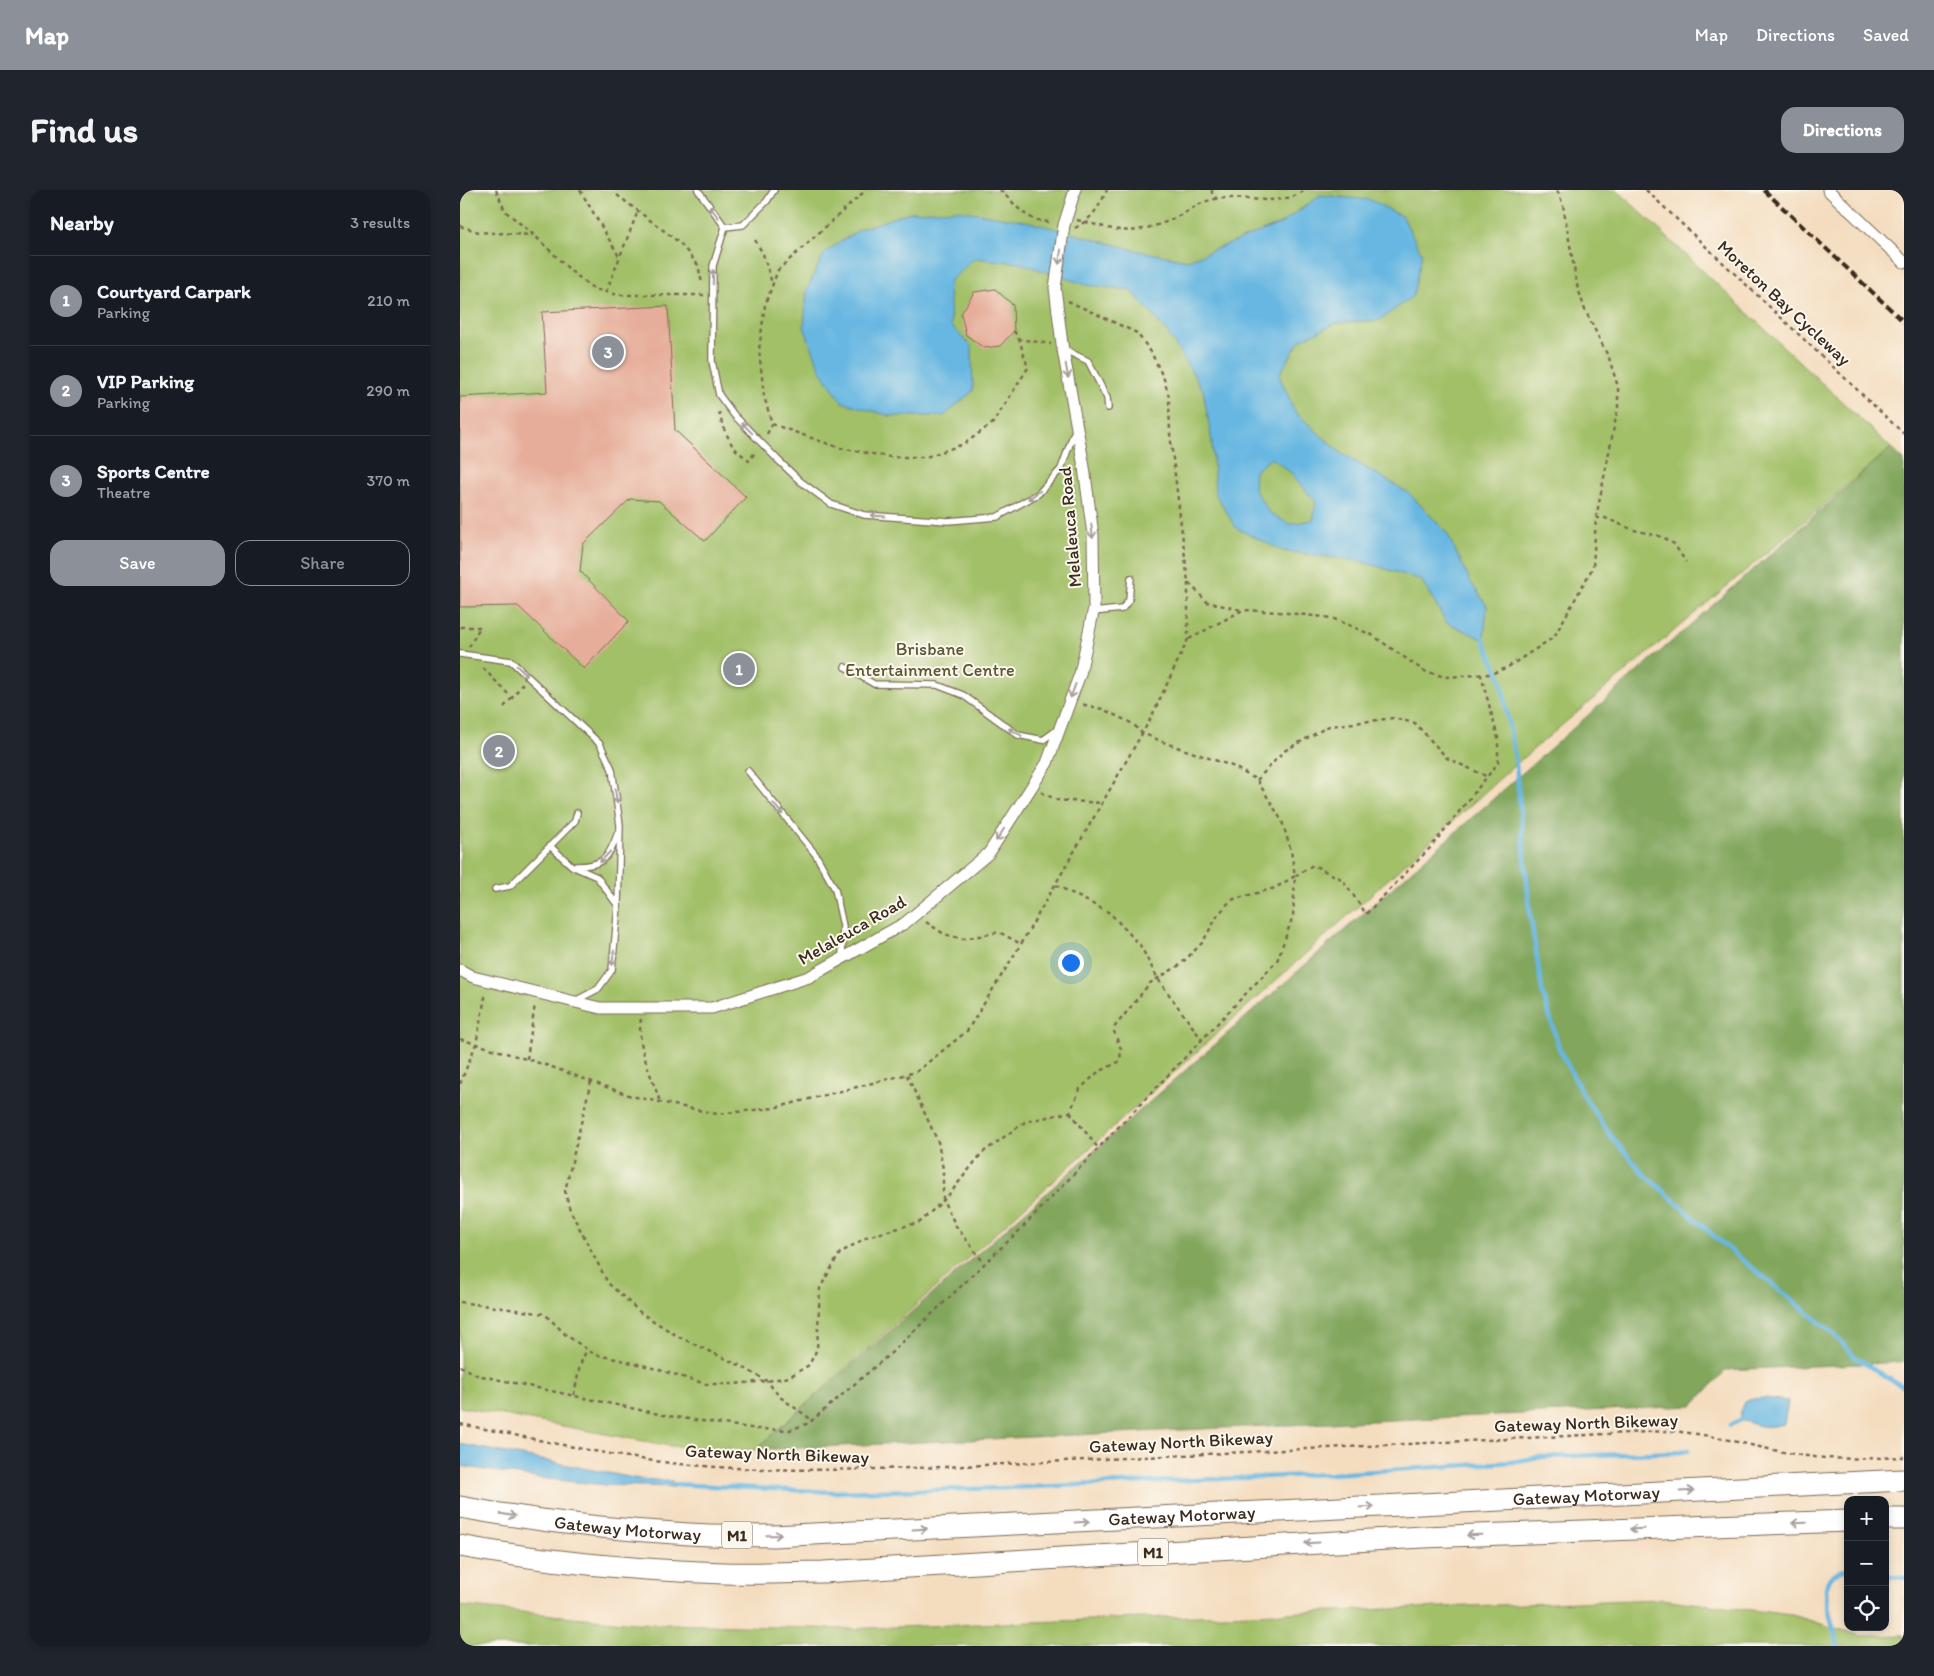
<!DOCTYPE html>
<meta charset="utf-8">
<style>
body{margin:0;font-family:Itim,sans-serif;background:#20242c;color:#f1f3f6}
.controls{position:absolute;right:15px;bottom:15px;display:grid;overflow:hidden;border-radius:10px;box-shadow:0 2px 8px #0003}
.controls button{width:45px;height:45px;display:grid;place-items:center;padding:0;border:0;border-bottom:1px solid #363941;background:#171b24;color:#f1f3f6;font:25px sans-serif}
.you{position:absolute;left:610px;top:772px;width:18px;height:18px;margin:-12px;border:4px solid #fff;border-radius:50%;background:#1a73e8;box-shadow:0 0 0 8px #1a73e833}
.badge{display:grid;place-items:center;width:32px;height:32px;border-radius:50%;background:#8c9099;color:#fff;font-size:16px;font-weight:700}
.pin{position:absolute;translate:-50% -50%;border:2px solid #fff;box-shadow:0 1px 5px #0006}
.list{margin:0;padding:0;list-style:none}
h2{display:flex;justify-content:space-between;align-items:center;height:65px;margin:0;padding:0 20px;font-size:21px}
h2 small{font-size:16px;font-weight:400;color:#9ea1a6}
.list li{display:grid;grid-template-columns:32px 1fr auto;gap:15px;align-items:center;box-sizing:border-box;height:90px;padding:0 20px;border-top:1px solid #363941}
.list b{display:block;font-size:19px;white-space:nowrap}
.list p{margin:0;font-size:16px;white-space:nowrap;color:#9ea1a6}
.list em{font-size:16px;font-style:normal;color:#9ea1a6}
.actions{display:flex;gap:10px;padding:15px 20px}
.actions a{flex:1;padding:11px 0;border:1px solid #8c9099;border-radius:15px;text-align:center;font-size:18px;color:#8c9099}
.actions .main{background:#8c9099;color:#fff}
.icon{flex:none;width:28px;height:28px;fill:none;stroke:currentColor;stroke-width:2;stroke-linecap:round;stroke-linejoin:round}
.map{position:relative;flex:none;width:1444px;height:1456px;overflow:hidden;border-radius:15px}
header{display:flex;align-items:center;gap:30px;box-sizing:border-box;height:70px;padding:0 25px;background:#8c9099;color:#fff}
header strong{font-size:24px}
nav{display:flex;gap:28px;margin-inline-start:auto;font-size:18px}
.intro{display:flex;align-items:center;justify-content:space-between;box-sizing:border-box;height:120px;padding:0 30px}
h1{margin:0;font-size:35px}
.button{padding:12px 22px;border-radius:15px;background:#8c9099;color:#fff;font-size:18px;font-weight:700}
main{display:flex;gap:30px;padding:0 30px}
aside{flex:1;background:#171b24;border-radius:15px;box-shadow:0 2px 8px #0003}
.map>svg:first-child{display:block}
.green{fill:#a2c067;stroke:#6e7542}
.forest{fill:#81a65c;stroke:#5e683d}
.water{fill:#68b7e2;stroke:#527080;fill-rule:evenodd}
.lines{fill:none;stroke-linecap:round;stroke-linejoin:round}
.stream{stroke:#68b7e2;stroke-width:4.5}
.building{fill:#e6ad9a}
.service-casing{stroke:#7c6956;stroke-width:8}
.minor-casing{stroke:#7c6956;stroke-width:13}
.motorway-casing{stroke:#7c6956;stroke-width:23}
.path{stroke:#7c6956;stroke-width:2.5;stroke-dasharray:4 4;stroke-linecap:butt}
.service{stroke:#fff;stroke-width:5.5}
.minor{stroke:#fff;stroke-width:11}
.motorway{stroke:#fff;stroke-width:21}
.rail{stroke:#3b2a1e;stroke-width:4;stroke-dasharray:8 4;stroke-linecap:butt}
.oneway{stroke:#a79f9a}
.labels{text-anchor:middle;dominant-baseline:central;stroke-width:4;stroke-linejoin:round;paint-order:stroke}
.shield{fill:#fbf7ec;stroke:#75685c;stroke-width:1}
.shield-label{font-size:16px;font-weight:bold;fill:#3b2a1e}
.street-label{font-size:18px;fill:#3b2a1e;stroke:#fbf7ec}
.park-label{font-size:18px;fill:#5a5734;stroke:#fbf7ec}
</style>
<header>
<strong>Map</strong>
<nav><a>Map</a><a>Directions</a><a>Saved</a></nav>
</header>
<div class="intro"><h1>Find us</h1><a class="button">Directions</a></div>
<main>
<aside>
<h2>Nearby<small>3 results</small></h2>
<ul class="list">
<li><span class="badge">1</span><div><b>Courtyard Carpark</b><p>Parking</p></div><em>210 m</em></li>
<li><span class="badge">2</span><div><b>VIP Parking</b><p>Parking</p></div><em>290 m</em></li>
<li><span class="badge">3</span><div><b>Sports Centre</b><p>Theatre</p></div><em>370 m</em></li>
</ul>
<div class="actions"><a class="main">Save</a><a>Share</a></div>
</aside>
<div class="map">
<svg width="1444" height="1456" viewBox="0 0 1444 1456">
<rect width="100%" height="100%" fill="#fbf7ec"/>
<filter id="ink" filterUnits="userSpaceOnUse"><feTurbulence type="fractalNoise" baseFrequency=".02" numOctaves="2"/><feDisplacementMap in="SourceGraphic" scale="10" xChannelSelector="R" yChannelSelector="G"/><feConvolveMatrix kernelMatrix="1 2 1 2 8 2 1 2 1" color-interpolation-filters="sRGB"/></filter>
<filter id="wash" filterUnits="userSpaceOnUse"><feTurbulence type="fractalNoise" baseFrequency=".0096" numOctaves="4" result="noise"/><feDisplacementMap in="SourceGraphic" scale="20" xChannelSelector="R" yChannelSelector="G"/><feGaussianBlur stdDeviation="1.12" result="paint"/><feColorMatrix in="noise" values="0 0 0 0 0 0 0 0 0 0 0 0 0 0 0 0 0 1.4 0 .05"/><feComposite in="paint" operator="in"/></filter>
<g filter="url(#wash)">
<rect width="100%" height="100%" fill="#f4ddbf"/>
<path class="green" d="M0,0h1157l274,258 -375,316 -761,686 -85,-4 -210,-39z
M1200,1409l132,16 69,21 43,-1v11h-1444v-40l174,17 209,6z"/>
<path class="forest" d="M1431,258l13,12v902l-178,8 -34,36 -937,44z"/>
<path class="water" d="M860,5l51,5 32,17 19,37 -9,42 -33,24 -43,3 -37,17 -21,35 16,37 46,41 68,40 38,40 23,48 17,25 -3,34 -38,-18 -25,-42 -61,-19 -77,-10 -47,-23 -21,-35 -3,-51 -9,-52 -36,-58 -36,-42 -45,-5 -67,-22 -44,-5 -26,24 2,44 21,21 1,44 -29,25h-54l-48,-14 -21,-31 -17,-44 3,-38 17,-36 36,-24 50,-17 48,-2 68,11 109,29 53,10 94,-37zM811,268l20,15 25,29 -3,18 -24,4 -20,-12 -15,-23 1,-18z
M1306,1208l22,3 -4,23c-19,5 -25,2 -43,-4 -2,-21 7,-21 25,-22z
M0,1254l179,35 33,2 3,6 -69,-2 -69,-7 -77,-12z"/>
<g class="lines">
<path class="stream" d="M1024,450l17,40 15,84 14,150 12,76 17,58 24,47 27,40 32,37 81,72 110,89 22,24 36,23 13,6
M1270,1235l11,-5
M213,1294l160,8 176,-4 322,-14 181,-12 29,-5 141,-5 6,-2
M1425,1385l19,3
M1378,1456c-3,-15 -17,-52 -10,-65 4,-8 12,-10 20,-12"/>
</g>
<g id="blocks">
<path class="building" d="M535,99l18,16 1,26 -14,15 -16,2 -18,-13 -5,-21 13,-22z
M208,116l7,124 71,67 -41,44 -46,-40 -29,-2 -47,45 -3,27 49,50 -45,48 -66,-63 -58,1v-210l87,-5 -5,-80z"/>
</g>
</g>
<g filter="url(#ink)">
<use href="#blocks" fill-opacity="0" stroke="#7c6956" stroke-width="1"/>
<g class="lines">
<defs>
<path id="service" d="M238,0l27,37 18,-2 24,-24 7,-11
M265,37l-12,39 -1,95 7,34 15,20 44,45 22,21 31,23 33,11 84,6 49,-4 41,-23 23,-25 14,-39
M603,159l25,12 19,37 1,10
M633,422l29,-3 7,-9 2,-22
M0,464l51,7 89,83 12,25 8,56 -2,81 -6,64 -14,19 -23,12
M385,477l29,17 63,1 26,10 55,40 25,5 14,-10
M288,581l68,84 19,34 8,37 -1,32
M90,656l22,20 25,11 21,29
M116,676c28,0 33,-8 42,-34
M35,699l15,-3 65,-65 2,-8"/>
<path id="minor" d="M1368,0l76,72
M0,780l13,7 127,31h112l97,-31 96,-54 84,-70 58,-90 33,-89 14,-66 -1,-73 -9,-68 -22,-123 -7,-56 9,-63 11,-35"/>
<g id="motorway">
<path id="s1" d="M0,1317c76,14 152,23 229,27 28,2 56,1 84,2l1131,-56"/>
<path d="M1425,1329h19"/>
<path d="M0,1356c87,16 176,24 264,27 33,1 66,-1 99,-1l600,-35 425,-16"/>
</g>
</defs>
<use href="#service" class="service-casing"/>
<use href="#minor" class="minor-casing"/>
<use href="#motorway" class="motorway-casing"/>
<path class="path" d="M36,0l9,21 29,24 37,36 23,18 24,6h86
M120,0l40,68
M540,0c18,16 25,32 52,32
M752,0v4l5,5
M1186,0l258,244
M157,5l63,48 18,22 4,18
M617,30c20,4 39,13 60,10 13,-2 28,-7 40,-13 13,-7 23,-15 38,-18 28,-5 63,10 90,-9
M0,36l19,6 53,3
M615,38c17,-9 24,-21 32,-38
M295,50l8,14 9,29
M146,102l32,-81
M608,111l69,32 14,19 13,27 5,18 1,37 18,148 19,20 34,8
M554,141l5,8 32,5
M259,222l4,15 10,20 16,14 6,-9
M312,234l68,24 50,9h36l38,-13 29,-21 35,-55 -9,-29
M307,244l5,-10 -8,-28 -5,-46 6,-45 13,-35 88,-80
M1136,328h9l29,12 29,7 11,7 12,18
M0,437h20
M729,449l54,-29 36,2 53,6 40,17 52,36 21,6 46,-3 17,-7 46,-30 39,-70 3,-49 22,-111v-20l-9,-29 -24,-48 -8,-25 -14,-80 -6,-15
M9,457l11,-20
M23,478l29,30 11,-15
M44,517l8,-9
M797,590l27,-29 45,-25 64,-8 22,5 32,35 41,19
M581,602l16,8 44,3
M596,695l54,28 30,32 18,34 44,61
M466,732l18,12 19,5 36,-7 22,12
M181,829c-5,27 11,57 19,83
M0,849l89,27 82,30 86,18 57,-6 142,-36 51,-41 54,-87 130,-226 37,-79v-57
M67,869l8,-55
M447,885l31,67 5,27v31l13,26 28,37
M131,891l-26,110 5,19 38,73 33,30 38,24 62,29 26,15 13,16 32,23
M0,894l16,-40 10,-52
M610,922l28,36
M0,1112l85,12 21,21 28,19 52,12 60,18h27l34,-3 22,-4 20,-12 8,-16 3,-61 20,-35 27,-16 53,-15 27,-25 35,-44 43,-31 45,-10 10,-23 17,-16 23,-12 1,-12 -8,-20 37,-46 30,-18 22,-22 16,-28 13,-15 44,-12 20,-12 -4,-25 -9,-30 -25,-41 -25,-14 -64,-22 -26,-11 -9,-9 -31,-15 -21,-5
M0,1176l17,9 191,41 89,13 33,1 19,-7 82,-70 134,-128 252,-264 16,-45 2,-40 18,-11 30,15 23,34 64,-66 68,-85v-25l-17,-63
M114,1205l6,-30 7,-16
M0,1234c67,13 134,29 202,38 93,11 188,8 282,5l723,-36c46,2 88,17 133,24 34,6 70,3 104,2"/>
<use href="#service" class="service"/>
<use href="#minor" class="minor"/>
<use href="#motorway" class="motorway"/>
<path class="rail" d="M1304,0l140,132"/>
</g>
<defs><path id="oneway-shaft" d="M-6 0H5M1.5-3L5.5 0L1.5 3" fill="none" stroke-width="1.6" stroke-linecap="round" stroke-linejoin="round" transform="scale(1.25)"/></defs>
<g class="oneway">
<use href="#oneway-shaft" transform="translate(254 22) rotate(-127)"/>
<use href="#oneway-shaft" transform="translate(600 67) rotate(98)"/>
<use href="#oneway-shaft" transform="translate(253 87) rotate(-89)"/>
<use href="#oneway-shaft" transform="translate(607 181) rotate(80)"/>
<use href="#oneway-shaft" transform="translate(287 238) rotate(-134)"/>
<use href="#oneway-shaft" transform="translate(574 305) rotate(145)"/>
<use href="#oneway-shaft" transform="translate(418 326) rotate(-176)"/>
<use href="#oneway-shaft" transform="translate(632 341) rotate(84)"/>
<use href="#oneway-shaft" transform="translate(62 481) rotate(44)"/>
<use href="#oneway-shaft" transform="translate(613 501) rotate(110)"/>
<use href="#oneway-shaft" transform="translate(555 542) rotate(-151)"/>
<use href="#oneway-shaft" transform="translate(156 606) rotate(82)"/>
<use href="#oneway-shaft" transform="translate(318 619) rotate(51)"/>
<use href="#oneway-shaft" transform="translate(540 645) rotate(123)"/>
<use href="#oneway-shaft" transform="translate(145 667) rotate(133)"/>
<use href="#oneway-shaft" transform="translate(153 768) rotate(96)"/>
<use href="#oneway-shaft" transform="translate(1227 1301) rotate(-3)"/>
<use href="#oneway-shaft" transform="translate(907 1317) rotate(-3)"/>
<use href="#oneway-shaft" transform="translate(48 1325) rotate(10)"/>
<use href="#oneway-shaft" transform="translate(622 1332) rotate(-3)"/>
<use href="#oneway-shaft" transform="translate(1339 1333) rotate(178)"/>
<use href="#oneway-shaft" transform="translate(460 1339) rotate(-3)"/>
<use href="#oneway-shaft" transform="translate(1177 1339) rotate(178)"/>
<use href="#oneway-shaft" transform="translate(314 1345) rotate(-1)"/>
<use href="#oneway-shaft" transform="translate(1014 1345) rotate(178)"/>
<use href="#oneway-shaft" transform="translate(852 1353) rotate(177)"/>
</g>
</g>
<g class="labels">
<g class="shield">
<rect x="262" y="1331.5" width="30" height="27" rx="4"/>
<rect x="678" y="1348.5" width="30" height="27" rx="4"/>
</g>
<g class="shield-label">
<text x="277" y="1345">M1</text>
<text x="693" y="1362">M1</text>
</g>
<g class="street-label">
<text transform="translate(1324 113) rotate(43)">Moreton Bay Cycleway</text>
<text transform="translate(610 337) rotate(-95)">Melaleuca Road</text>
<text transform="translate(392 740) rotate(-30)">Melaleuca Road</text>
<text transform="translate(1126 1233) rotate(-2)">Gateway North Bikeway</text>
<text transform="translate(721 1252) rotate(-3)">Gateway North Bikeway</text>
<text transform="translate(317 1264) rotate(2)">Gateway North Bikeway</text>
<text stroke="none"><textPath href="#s1" startOffset="1129">Gateway Motorway</textPath></text>
<text stroke="none"><textPath href="#s1" startOffset="724">Gateway Motorway</textPath></text>
<text stroke="none"><textPath href="#s1" startOffset="169">Gateway Motorway</textPath></text>
</g>
<g class="park-label">
<text x="470" y="459">Brisbane<tspan x="470" dy="21">Entertainment Centre</tspan></text>
</g>
</g>
</svg>
<div class="controls">
<button>+</button>
<button>−</button>
<button><svg class="icon" aria-label="locate" viewBox="0 0 24 24"><circle cx="12" cy="12" r="6"/><path d="M12 2v4M12 18v4M2 12h4M18 12h4"/></svg></button>
</div>
<div class="you"></div>
<div class="pin badge" style="left:279px;top:479px">1</div>
<div class="pin badge" style="left:39px;top:561px">2</div>
<div class="pin badge" style="left:148px;top:162px">3</div>
</div>
</main>
